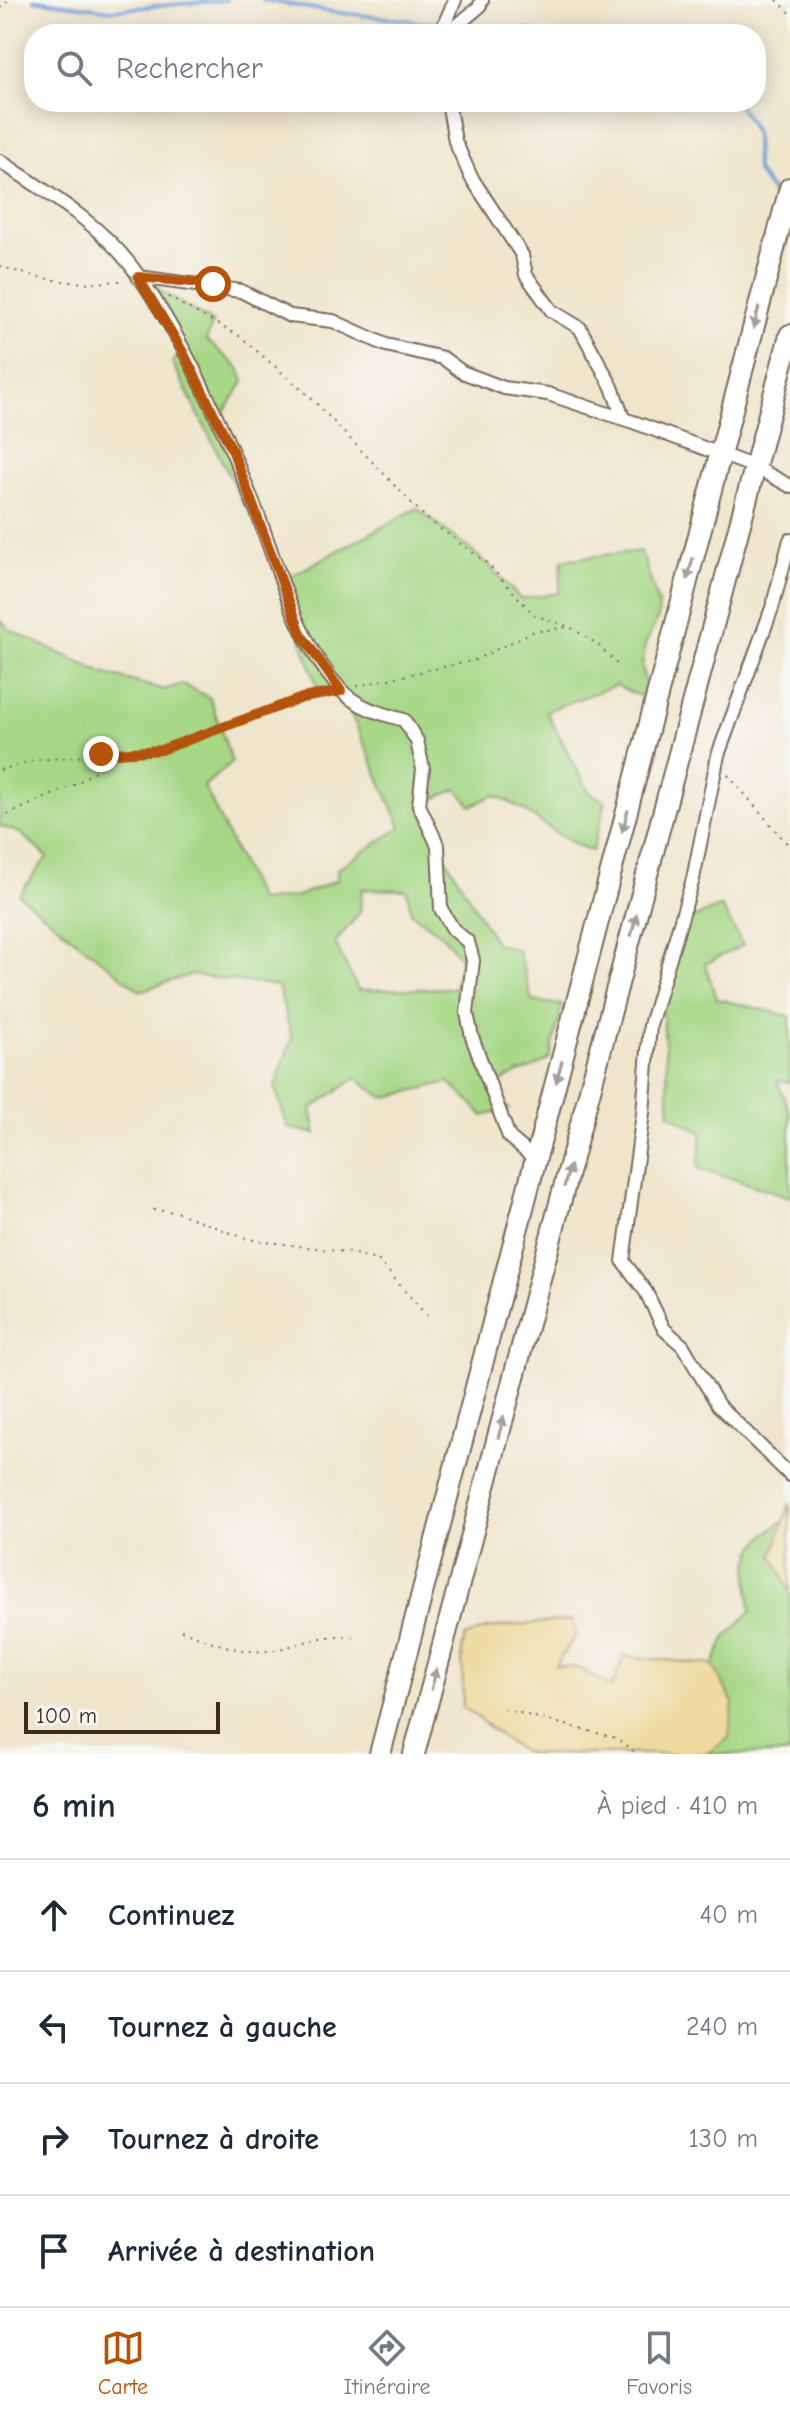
<!DOCTYPE html>
<html lang="fr">
<meta charset="utf-8">
<style>
body{margin:0;font-family:"Comic Neue",sans-serif;background:#f6f6f7;color:#1f2937}
.scale{position:absolute;left:24px;bottom:20px;width:196px;box-sizing:border-box;padding-left:8px;border:4px solid #3b2a1e;border-top:0;font-size:22px;line-height:28px;white-space:nowrap;color:#3b2a1e;-webkit-text-stroke:6px #f6f6f2;paint-order:stroke}
.stop{position:absolute;width:24px;height:24px;margin:-18px;border:6px solid #b45309;border-radius:50%;background:#fff}
.stop.end{background:#b45309;border-color:#fff;box-shadow:0 2px 8px #0008}
.list{margin:0;padding:0;list-style:none}
h2{display:flex;justify-content:space-between;align-items:center;height:104px;margin:0;padding:0 32px;font-size:34px}
h2 small{font-size:26px;font-weight:400;color:#747a83}
.list li{display:grid;grid-template-columns:52px 1fr auto;gap:24px;align-items:center;box-sizing:border-box;height:112px;padding:0 32px;border-top:2px solid #e0e1e3}
.list b{display:block;font-size:30px;white-space:nowrap}
.list em{font-size:26px;font-style:normal;color:#747a83}
.icon{flex:none;width:44px;height:44px;fill:none;stroke:currentColor;stroke-width:2;stroke-linecap:round;stroke-linejoin:round}
.map{position:relative;flex:none;width:790px;height:1754px;overflow:hidden}
.search{position:absolute;background:#fff;box-shadow:0 4px 20px #0003;left:24px;right:24px;top:24px;height:88px;display:flex;align-items:center;gap:20px;box-sizing:border-box;padding:0 28px;border-radius:32px;color:#747a83;font-size:30px}
.sheet{height:552px;background:#fff}
nav{display:flex;justify-content:space-around;align-items:center;box-sizing:border-box;height:112px;border-top:2px solid #e0e1e3;background:#fff;font-size:22px;color:#747a83}
nav a{display:grid;justify-items:center;gap:4px}
nav .on{color:#b45309}
.map>svg:first-child{display:block}
.green{fill:#a6d785;stroke:#708052;stroke-width:2;fill-rule:evenodd}
.sand{fill:#eeda9e;stroke:#94825e;stroke-width:2}
.lines{fill:none;stroke-linecap:round;stroke-linejoin:round}
.stream{stroke:#6d9dd6;stroke-width:4}
.minor-casing{stroke:#7a6b5b;stroke-width:16}
.trunk-casing{stroke:#7a6b5b;stroke-width:24}
.path{stroke:#7a6b5b;stroke-width:2;stroke-dasharray:2 6;stroke-linecap:butt}
.minor{stroke:#fff;stroke-width:12}
.trunk{stroke:#fff;stroke-width:20}
.oneway{fill:#a79f9a}
.route{stroke:#b45309;stroke-width:10}
</style>
<div class="map">
<svg width="790" height="1754" viewBox="0 0 790 1754">
<rect width="100%" height="100%" fill="#f6f6f2"/>
<filter id="ink" filterUnits="userSpaceOnUse"><feTurbulence type="fractalNoise" baseFrequency=".0125" numOctaves="2"/><feDisplacementMap in="SourceGraphic" scale="16" xChannelSelector="R" yChannelSelector="G"/><feConvolveMatrix kernelMatrix="1 2 1 2 8 2 1 2 1" color-interpolation-filters="sRGB"/></filter>
<filter id="wash" filterUnits="userSpaceOnUse"><feTurbulence type="fractalNoise" baseFrequency=".006" numOctaves="4" result="noise"/><feDisplacementMap in="SourceGraphic" scale="32" xChannelSelector="R" yChannelSelector="G"/><feGaussianBlur stdDeviation="1.8" result="paint"/><feColorMatrix in="noise" values="0 0 0 0 0 0 0 0 0 0 0 0 0 0 0 0 0 1.4 0 .05"/><feComposite in="paint" operator="in"/></filter>
<g filter="url(#wash)">
<rect width="100%" height="100%" fill="#efe5cc"/>
<path class="green" d="M138,277l75,46 -7,17 33,28 5,14 -26,39 34,81 -8,3 -72,-143 11,-11z
M417,508l70,55 33,36 39,-6 3,-33 79,-9 18,55 -1,12 -13,27 -3,20 3,19 -4,13 -25,-12 -70,26 43,81 17,10 -14,49c-41,-14 -59,-41 -98,-56l-23,11 -14,-17 -37,16 19,41 57,98 22,6 14,51 30,4 -12,53c-22,16 -38,12 -61,33l20,18 -25,7 -35,-34 -65,16 -28,-20 -45,31 5,25 -28,-6 -13,-41 17,-49 -14,-52 -88,-11 -50,16 -121,-96 28,-38 -27,-24 -20,-7v-206l10,10 93,43 61,17 18,-6 28,14 22,64 -28,24 55,115 36,-4 42,-17v-11l64,-42 -60,-136 -21,4 -38,-114zM362,889l45,1 4,22 32,24 18,23 -7,29 -96,2 -23,-47 25,-31z
M721,906l22,39 -38,19 12,35 73,17v66l-13,-2 13,32v85l-92,-29 4,-35 -32,-19 -8,-110 11,-21 -13,-19 22,-19 -3,-21z
M784,1521l-11,34 17,37v162h-84l27,-51 -20,-38 13,-28 25,-26c-4,-43 -9,-65 33,-90z"/>
<path class="sand" d="M790,1503v89l-17,-37z
M572,1620l4,14 -21,32 23,2 34,19 12,-31 89,9 20,38 -4,35 -23,16h-176c-25,-9 -45,-33 -67,-47l-1,-58 3,-12 24,-9z"/>
<g class="lines">
<path class="stream" d="M34,0l76,10 117,-10
M263,0l69,12 111,12
M464,25l65,5 12,4
M737,102l18,30 1,38 18,25"/>
</g>
</g>
<g filter="url(#ink)">
<g class="lines">
<defs>
<path id="minor" d="M440,34l15,-34
M447,34l32,-27 3,-7
M448,102l7,39 16,36 51,78 4,20 26,36 28,17 32,59 11,31
M0,161c46,31 98,61 132,106 51,67 95,169 126,248 23,60 38,125 82,174 16,18 42,25 64,31l13,21 6,28 -4,36 19,41 3,63 12,20 15,13 5,18 -6,53 5,24 37,100 27,23
M138,277l103,14 49,25 43,5 53,24 57,13 19,14 42,16 44,6 88,29 119,44 35,19
M790,540l-18,68 -54,147 -25,124 -43,146 -7,88 -20,148 23,31 18,37 19,17 35,59 72,70"/>
<path id="trunk" d="M380,1754l410,-1566
M414,1754l376,-1419"/>
</defs>
<use href="#minor" class="minor-casing"/>
<use href="#trunk" class="trunk-casing"/>
<path class="path" d="M777,0l13,13
M0,8l9,-8
M0,266c41,14 80,21 124,14
M168,297l73,40 69,60 116,121 61,45 47,52 36,12 27,17 24,24
M357,686l118,-26 57,-28 37,-5
M0,770l36,-10 125,-10 141,-52 26,-5
M728,775l62,72
M0,818l74,-33 45,-30
M153,1210l23,2 71,27 105,14 27,8 48,55
M181,1630c31,12 64,27 98,19 26,-6 46,-16 74,-12
M504,1709l112,29 22,16"/>
<use href="#minor" class="minor"/>
<use href="#trunk" class="trunk"/>
</g>
<defs><path id="oneway-solid" d="M-6-.8H1V-3.2L6.5 0L1 3.2V.8H-6Z" transform="scale(2)"/></defs>
<g class="oneway">
<use href="#oneway-solid" transform="translate(756 318) rotate(105)"/>
<use href="#oneway-solid" transform="translate(690 569) rotate(105)"/>
<use href="#oneway-solid" transform="translate(625 821) rotate(105)"/>
<use href="#oneway-solid" transform="translate(634 925) rotate(-75)"/>
<use href="#oneway-solid" transform="translate(559 1072) rotate(105)"/>
<use href="#oneway-solid" transform="translate(567 1176) rotate(-75)"/>
<use href="#oneway-solid" transform="translate(501 1427) rotate(-75)"/>
<use href="#oneway-solid" transform="translate(434 1679) rotate(-75)"/>
</g>
</g>
<g class="lines" filter="url(#ink)">
<path class="route" d="M101,754l60,-4 141,-52 39,-7 -39,-55 -69,-184 -50,-100 -45,-75 75,7"/>
</g>
</svg>
<div class="scale">100 m</div>
<div class="stop" style="left:213px;top:284px"></div>
<div class="stop end" style="left:101px;top:754px"></div>
<div class="search"><svg class="icon" aria-label="search" viewBox="0 0 24 24"><circle cx="10" cy="10" r="6"/><path d="M15 15l6 6"/></svg>Rechercher</div>
</div>
<section class="sheet">
<h2>6 min<small>À pied · 410 m</small></h2>
<ul class="list">
<li><svg class="icon" aria-label="ahead" viewBox="0 0 24 24"><path d="M12 20V5M6 11l6-6 6 6"/></svg><div><b>Continuez</b></div><em>40 m</em></li>
<li><svg class="icon" aria-label="left" viewBox="0 0 24 24"><path d="M17 20v-9H6M10 6l-5 5 5 5"/></svg><div><b>Tournez à gauche</b></div><em>240 m</em></li>
<li><svg class="icon" aria-label="right" viewBox="0 0 24 24"><path d="M7 20v-9h11M14 6l5 5-5 5"/></svg><div><b>Tournez à droite</b></div><em>130 m</em></li>
<li><svg class="icon" aria-label="arrive" viewBox="0 0 24 24"><path d="M6 21V4h12l-3 4 3 4H6"/></svg><div><b>Arrivée à destination</b></div></li>
</ul>
</section>
<nav>
<a class="on"><svg class="icon" aria-label="map" viewBox="0 0 24 24"><path d="M3 6l6-2 6 2 6-2v14l-6 2-6-2-6 2zM9 4v14M15 6v14"/></svg>Carte</a>
<a><svg class="icon" aria-label="directions" viewBox="0 0 24 24"><path d="M12 3l9 9-9 9-9-9zM9 14v-3h6M13 9l2 2-2 2"/></svg>Itinéraire</a>
<a><svg class="icon" aria-label="saved" viewBox="0 0 24 24"><path d="M7 4h10v16l-5-4-5 4z"/></svg>Favoris</a>
</nav>
